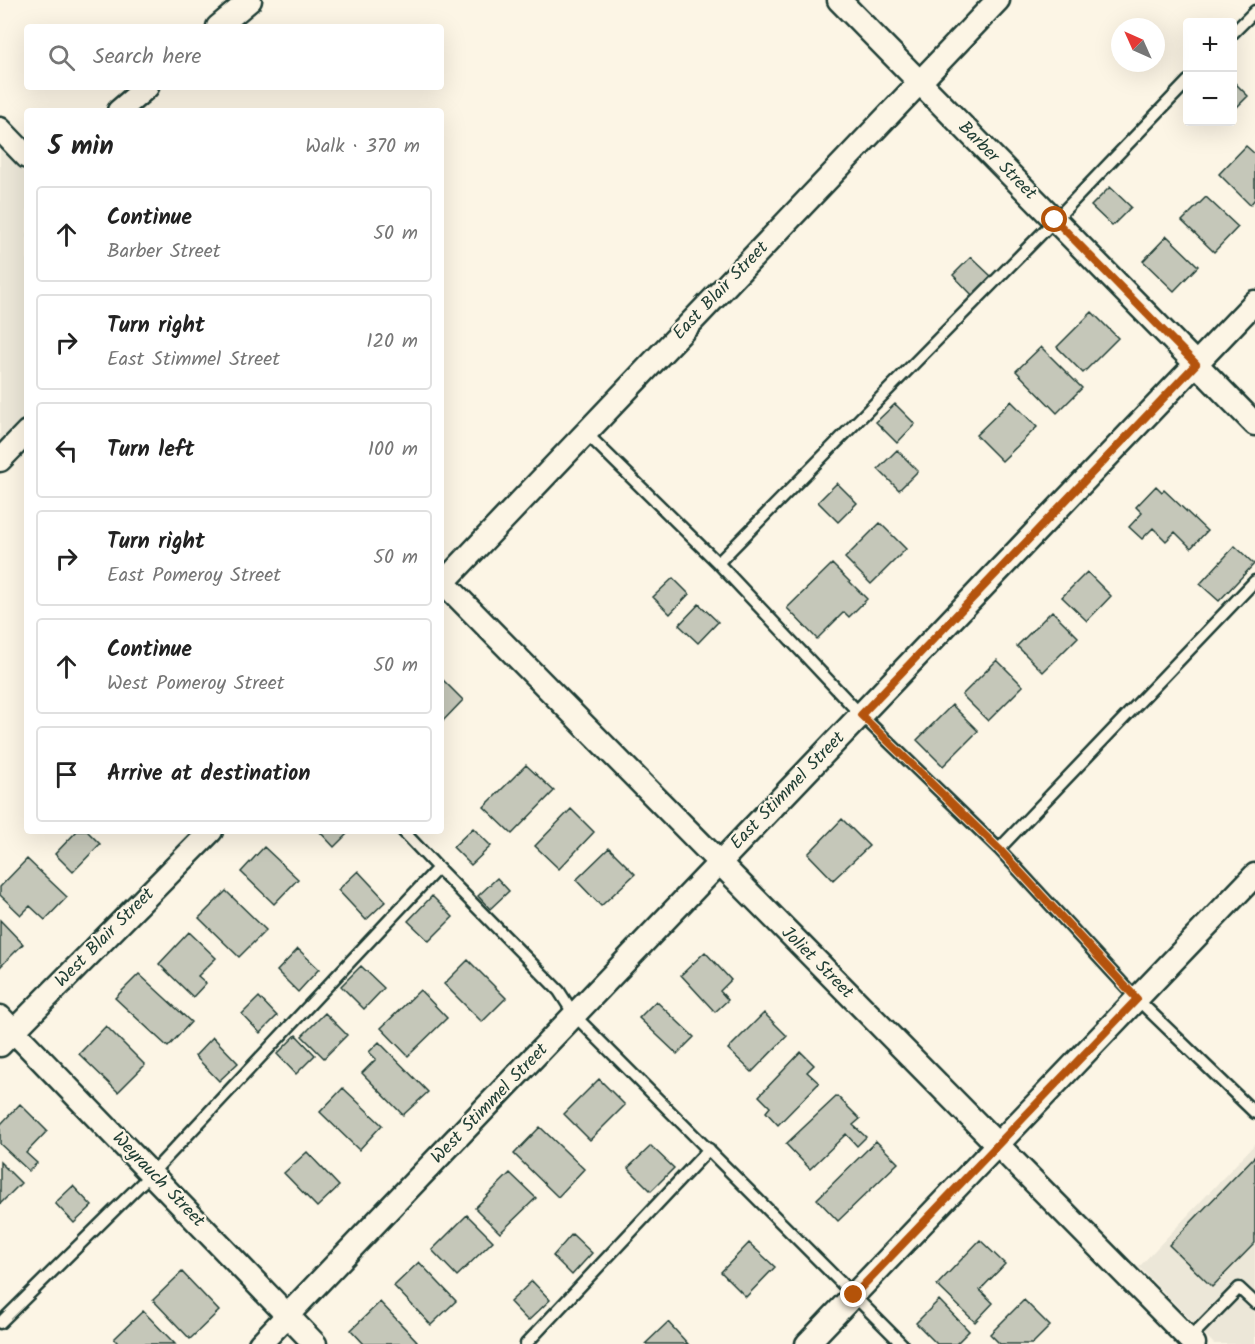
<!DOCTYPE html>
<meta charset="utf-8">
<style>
body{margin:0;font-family:Kalam,sans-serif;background:#f6f6f6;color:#222}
.controls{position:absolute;right:18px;top:18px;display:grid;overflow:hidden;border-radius:6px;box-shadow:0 6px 24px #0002}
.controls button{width:54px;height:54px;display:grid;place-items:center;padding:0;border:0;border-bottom:2px solid #e0e0e0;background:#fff;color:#222;font:30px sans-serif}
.compass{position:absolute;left:1111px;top:18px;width:54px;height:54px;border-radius:50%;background:#fff;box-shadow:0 6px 24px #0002;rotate:315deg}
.stop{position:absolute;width:18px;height:18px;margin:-14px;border:4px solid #b45309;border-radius:50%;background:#fff}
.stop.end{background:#b45309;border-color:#fff;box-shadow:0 2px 6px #0008}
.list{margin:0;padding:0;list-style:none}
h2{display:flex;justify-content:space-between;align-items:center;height:78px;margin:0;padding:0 24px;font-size:26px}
h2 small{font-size:20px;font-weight:400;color:#767676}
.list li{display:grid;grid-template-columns:39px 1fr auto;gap:18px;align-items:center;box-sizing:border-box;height:96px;margin:0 12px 12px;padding:0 12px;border:2px solid #e0e0e0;border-radius:6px}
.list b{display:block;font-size:22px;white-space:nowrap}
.list p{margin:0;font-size:20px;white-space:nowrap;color:#767676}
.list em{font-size:20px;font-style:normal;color:#767676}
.icon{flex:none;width:33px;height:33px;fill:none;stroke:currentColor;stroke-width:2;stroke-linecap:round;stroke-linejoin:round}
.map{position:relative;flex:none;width:1255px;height:1344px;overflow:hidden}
.search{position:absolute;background:#fff;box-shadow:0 6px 24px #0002;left:24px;top:24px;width:420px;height:66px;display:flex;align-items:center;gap:15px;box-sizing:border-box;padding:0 21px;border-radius:6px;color:#767676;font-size:22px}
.panel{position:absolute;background:#fff;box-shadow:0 6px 24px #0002;left:24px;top:108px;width:420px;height:726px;border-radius:6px}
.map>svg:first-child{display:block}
.built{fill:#ece7d8}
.building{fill:#c5c7b9;stroke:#1f3d34;stroke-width:1.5}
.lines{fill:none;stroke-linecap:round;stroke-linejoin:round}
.lane-casing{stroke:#1f3d34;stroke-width:15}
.street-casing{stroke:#1f3d34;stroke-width:27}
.lane{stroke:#fcf5e5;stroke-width:10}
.street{stroke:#fcf5e5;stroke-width:22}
.route{stroke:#b45309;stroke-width:8}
.labels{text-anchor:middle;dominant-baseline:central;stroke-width:4.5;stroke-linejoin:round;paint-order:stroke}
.street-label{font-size:18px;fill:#1f3d34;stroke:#fcf5e5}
</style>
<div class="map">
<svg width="1255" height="1344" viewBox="0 0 1255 1344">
<rect width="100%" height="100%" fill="#fcf5e5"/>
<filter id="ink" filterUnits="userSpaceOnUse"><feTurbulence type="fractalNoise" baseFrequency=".0167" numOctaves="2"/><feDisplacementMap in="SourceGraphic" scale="12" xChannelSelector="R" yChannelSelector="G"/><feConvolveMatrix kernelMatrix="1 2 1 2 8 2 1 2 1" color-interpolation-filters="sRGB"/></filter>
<g filter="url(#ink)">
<path class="built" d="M0,147l27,28v238l-27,28z
M1255,1144v200h-41l-75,-77z"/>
<path class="building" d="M1232,80l16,16 -16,16z
M1246,146l9,8v45l-5,6 -31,-31z
M1110,187l21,20 -19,19 -21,-20z
M1206,197l32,30 -24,25 -32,-31z
M1167,236l31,30 -24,25 -31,-30z
M971,257l21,20 -19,19 -20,-21z
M1092,312l26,26 -35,35 -26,-26z
M1041,347l41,41 -25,25 -41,-42z
M1011,401l26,26 -35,34 -26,-26z
M895,404l20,20 -18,19 -21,-21z
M897,450l21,21 -19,19 -21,-21z
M837,483l20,20 -19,19 -20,-20z
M1156,486l6,6 2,-2 43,41 -16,17 -16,-16 -9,9 -13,-13 -11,11 -13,-12 13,-14 -6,-6z
M880,523l26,26 -35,35 -26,-26z
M1235,546l19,18 -35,37 -19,-17z
M832,564l35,35 -18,18 -5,-5 -27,27 -30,-31z
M1087,572l24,24 -24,25 -25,-24z
M673,578l16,16 -19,20 -17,-17z
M699,604l19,18 -20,21 -19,-18z
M1052,611l26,26 -35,35 -26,-26z
M997,660l26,26 -35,35 -26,-26z
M441,678l22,22 -22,23z
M952,705l26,26 -35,35 -26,-26z
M526,765l28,26 -42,43 -28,-27z
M571,809l23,23 -35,37 -24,-23z
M842,819l27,27 -36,34 -25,-26z
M473,828l18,18 -20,19 -18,-18z
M77,831h10l13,13 -27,28 -18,-18z
M319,831h31l-16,16z
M264,847l34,32 -24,25 -33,-32z
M609,848l26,26 -34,32 -25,-26z
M27,859l40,38 -22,23 -15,-14 -9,9 -21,-20v-8z
M358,871l28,30 -20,19 -28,-30z
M497,878l12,13 -19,18 -12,-13z
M226,891l40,39 -27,27 -40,-39z
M432,896l21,21 -24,24 -21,-20z
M0,920l23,24 -23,23z
M189,932l27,26 -18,18 8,7 -13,14 -34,-33z
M298,949l21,20 -21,23 -21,-21z
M705,952l26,28 -11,11 8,9 -13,12 -34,-37z
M468,960l38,38 -24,24 -38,-38z
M361,966l23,22 -20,21 -23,-23z
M139,974l52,48 -23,25 -53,-49z
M420,990l27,28 -39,38 -27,-28z
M259,997l18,19 -17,17 -18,-19z
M656,1001l38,36 -17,17 -38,-36z
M325,1013l22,22 -23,23 -22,-22z
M764,1013l23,23 -35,36 -24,-23z
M106,1026l39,39 -27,27 -39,-38z
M296,1035l19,20 -19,19 -19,-20z
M213,1037l25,26 -19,18 -24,-25z
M379,1042l49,50 -25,23 -41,-42 14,-14 -7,-7z
M801,1052l13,13 -7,7 12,11 -41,42 -12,-13 4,-5 -11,-11z
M599,1079l26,26 -35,35 -26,-26z
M343,1088l39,37 -23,25 -39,-38z
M837,1096l23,23 -7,6 13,12 -9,9 -11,-12 -36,35 -24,-25z
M20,1104l27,27 -21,22 11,10 -8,8 -29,-27v-19z
M540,1127l44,42 -26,28 -44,-43z
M876,1141l22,22 -60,58 -21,-22z
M651,1146l23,22 -23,23 -23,-23z
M307,1152l32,34 -22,21 -33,-34z
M1255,1156v87l-43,44 -43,-42z
M0,1162l21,21 -21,21z
M510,1173l26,25 -36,35 -25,-25z
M73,1186l19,20 -18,17 -19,-20z
M467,1215l26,26 -36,35 -25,-26z
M572,1234l20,19 -20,22 -19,-19z
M980,1240l25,24 -25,26 13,13 -18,19 -38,-37z
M749,1243l26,24 -29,30 -25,-25z
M419,1262l37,39 -25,24 -37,-39z
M182,1272l37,39 -29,28 -37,-39z
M532,1281l18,19 -22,21 -18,-19z
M939,1300l30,31 -13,13h-19l-21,-21z
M1024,1300l26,26 -18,18h-32l-10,-10z
M380,1302l37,39 -4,3h-49l-13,-14z
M143,1311l32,33h-56l-5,-5z
M668,1322l20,22h-43z"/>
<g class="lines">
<defs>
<path id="lane" d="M1232,34l23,-23
M586,433l132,130 143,152 138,134 138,150 118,114
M718,563l337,-343 133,-139
M999,849l256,-268
M438,868l121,123 16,25 327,328
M0,1323l151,-149 287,-306 -35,-37
M1189,1339l50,-51 16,15
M526,1344l183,-195"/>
<path id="street" d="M839,0l416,424
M218,27l32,-27
M119,111l28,-24
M0,129l27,28
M0,460l27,-28
M441,580l753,764
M441,585l557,-585
M0,1017l315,327
M0,1045l211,-214
M260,1344l995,-1042
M807,1344l448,-469"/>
</defs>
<use href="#lane" class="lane-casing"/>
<use href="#street" class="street-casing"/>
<use href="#lane" class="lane"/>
<use href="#street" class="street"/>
</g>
</g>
<g class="lines" filter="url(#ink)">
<path class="route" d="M854,1295l283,-296 -138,-150 -138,-134 335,-351 -141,-144"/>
</g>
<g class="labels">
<g class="street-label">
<text transform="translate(997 161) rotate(45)">Barber Street</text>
<text transform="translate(721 291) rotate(-46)">East Blair Street</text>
<text transform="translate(788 791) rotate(-46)">East Stimmel Street</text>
<text transform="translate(105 938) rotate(-45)">West Blair Street</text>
<text transform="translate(817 963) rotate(45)">Joliet Street</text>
<text transform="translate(490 1104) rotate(-46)">West Stimmel Street</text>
<text transform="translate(158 1180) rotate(46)">Weyrauch Street</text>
</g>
</g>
</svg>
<div class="controls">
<button>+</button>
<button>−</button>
</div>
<svg class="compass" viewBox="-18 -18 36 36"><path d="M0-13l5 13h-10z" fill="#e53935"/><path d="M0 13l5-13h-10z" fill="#767676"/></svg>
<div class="stop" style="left:1055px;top:220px"></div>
<div class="stop end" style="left:854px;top:1295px"></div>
<div class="search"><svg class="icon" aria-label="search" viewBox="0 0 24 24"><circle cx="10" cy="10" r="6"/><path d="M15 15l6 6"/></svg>Search here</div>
<section class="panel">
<h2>5 min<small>Walk · 370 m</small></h2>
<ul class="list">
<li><svg class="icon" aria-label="ahead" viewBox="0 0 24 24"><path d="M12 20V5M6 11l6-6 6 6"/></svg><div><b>Continue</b><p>Barber Street</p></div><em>50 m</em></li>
<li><svg class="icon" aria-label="right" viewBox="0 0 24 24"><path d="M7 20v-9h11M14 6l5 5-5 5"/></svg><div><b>Turn right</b><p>East Stimmel Street</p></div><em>120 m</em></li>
<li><svg class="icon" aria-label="left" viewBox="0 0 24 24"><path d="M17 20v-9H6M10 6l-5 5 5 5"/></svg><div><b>Turn left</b></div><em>100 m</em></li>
<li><svg class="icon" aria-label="right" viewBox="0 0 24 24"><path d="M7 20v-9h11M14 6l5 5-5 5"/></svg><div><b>Turn right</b><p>East Pomeroy Street</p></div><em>50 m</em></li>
<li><svg class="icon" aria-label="ahead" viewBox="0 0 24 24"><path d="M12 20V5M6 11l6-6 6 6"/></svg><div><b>Continue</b><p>West Pomeroy Street</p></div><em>50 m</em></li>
<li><svg class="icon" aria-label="arrive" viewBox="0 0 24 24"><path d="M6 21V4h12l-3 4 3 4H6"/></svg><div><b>Arrive at destination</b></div></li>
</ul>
</section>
</div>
